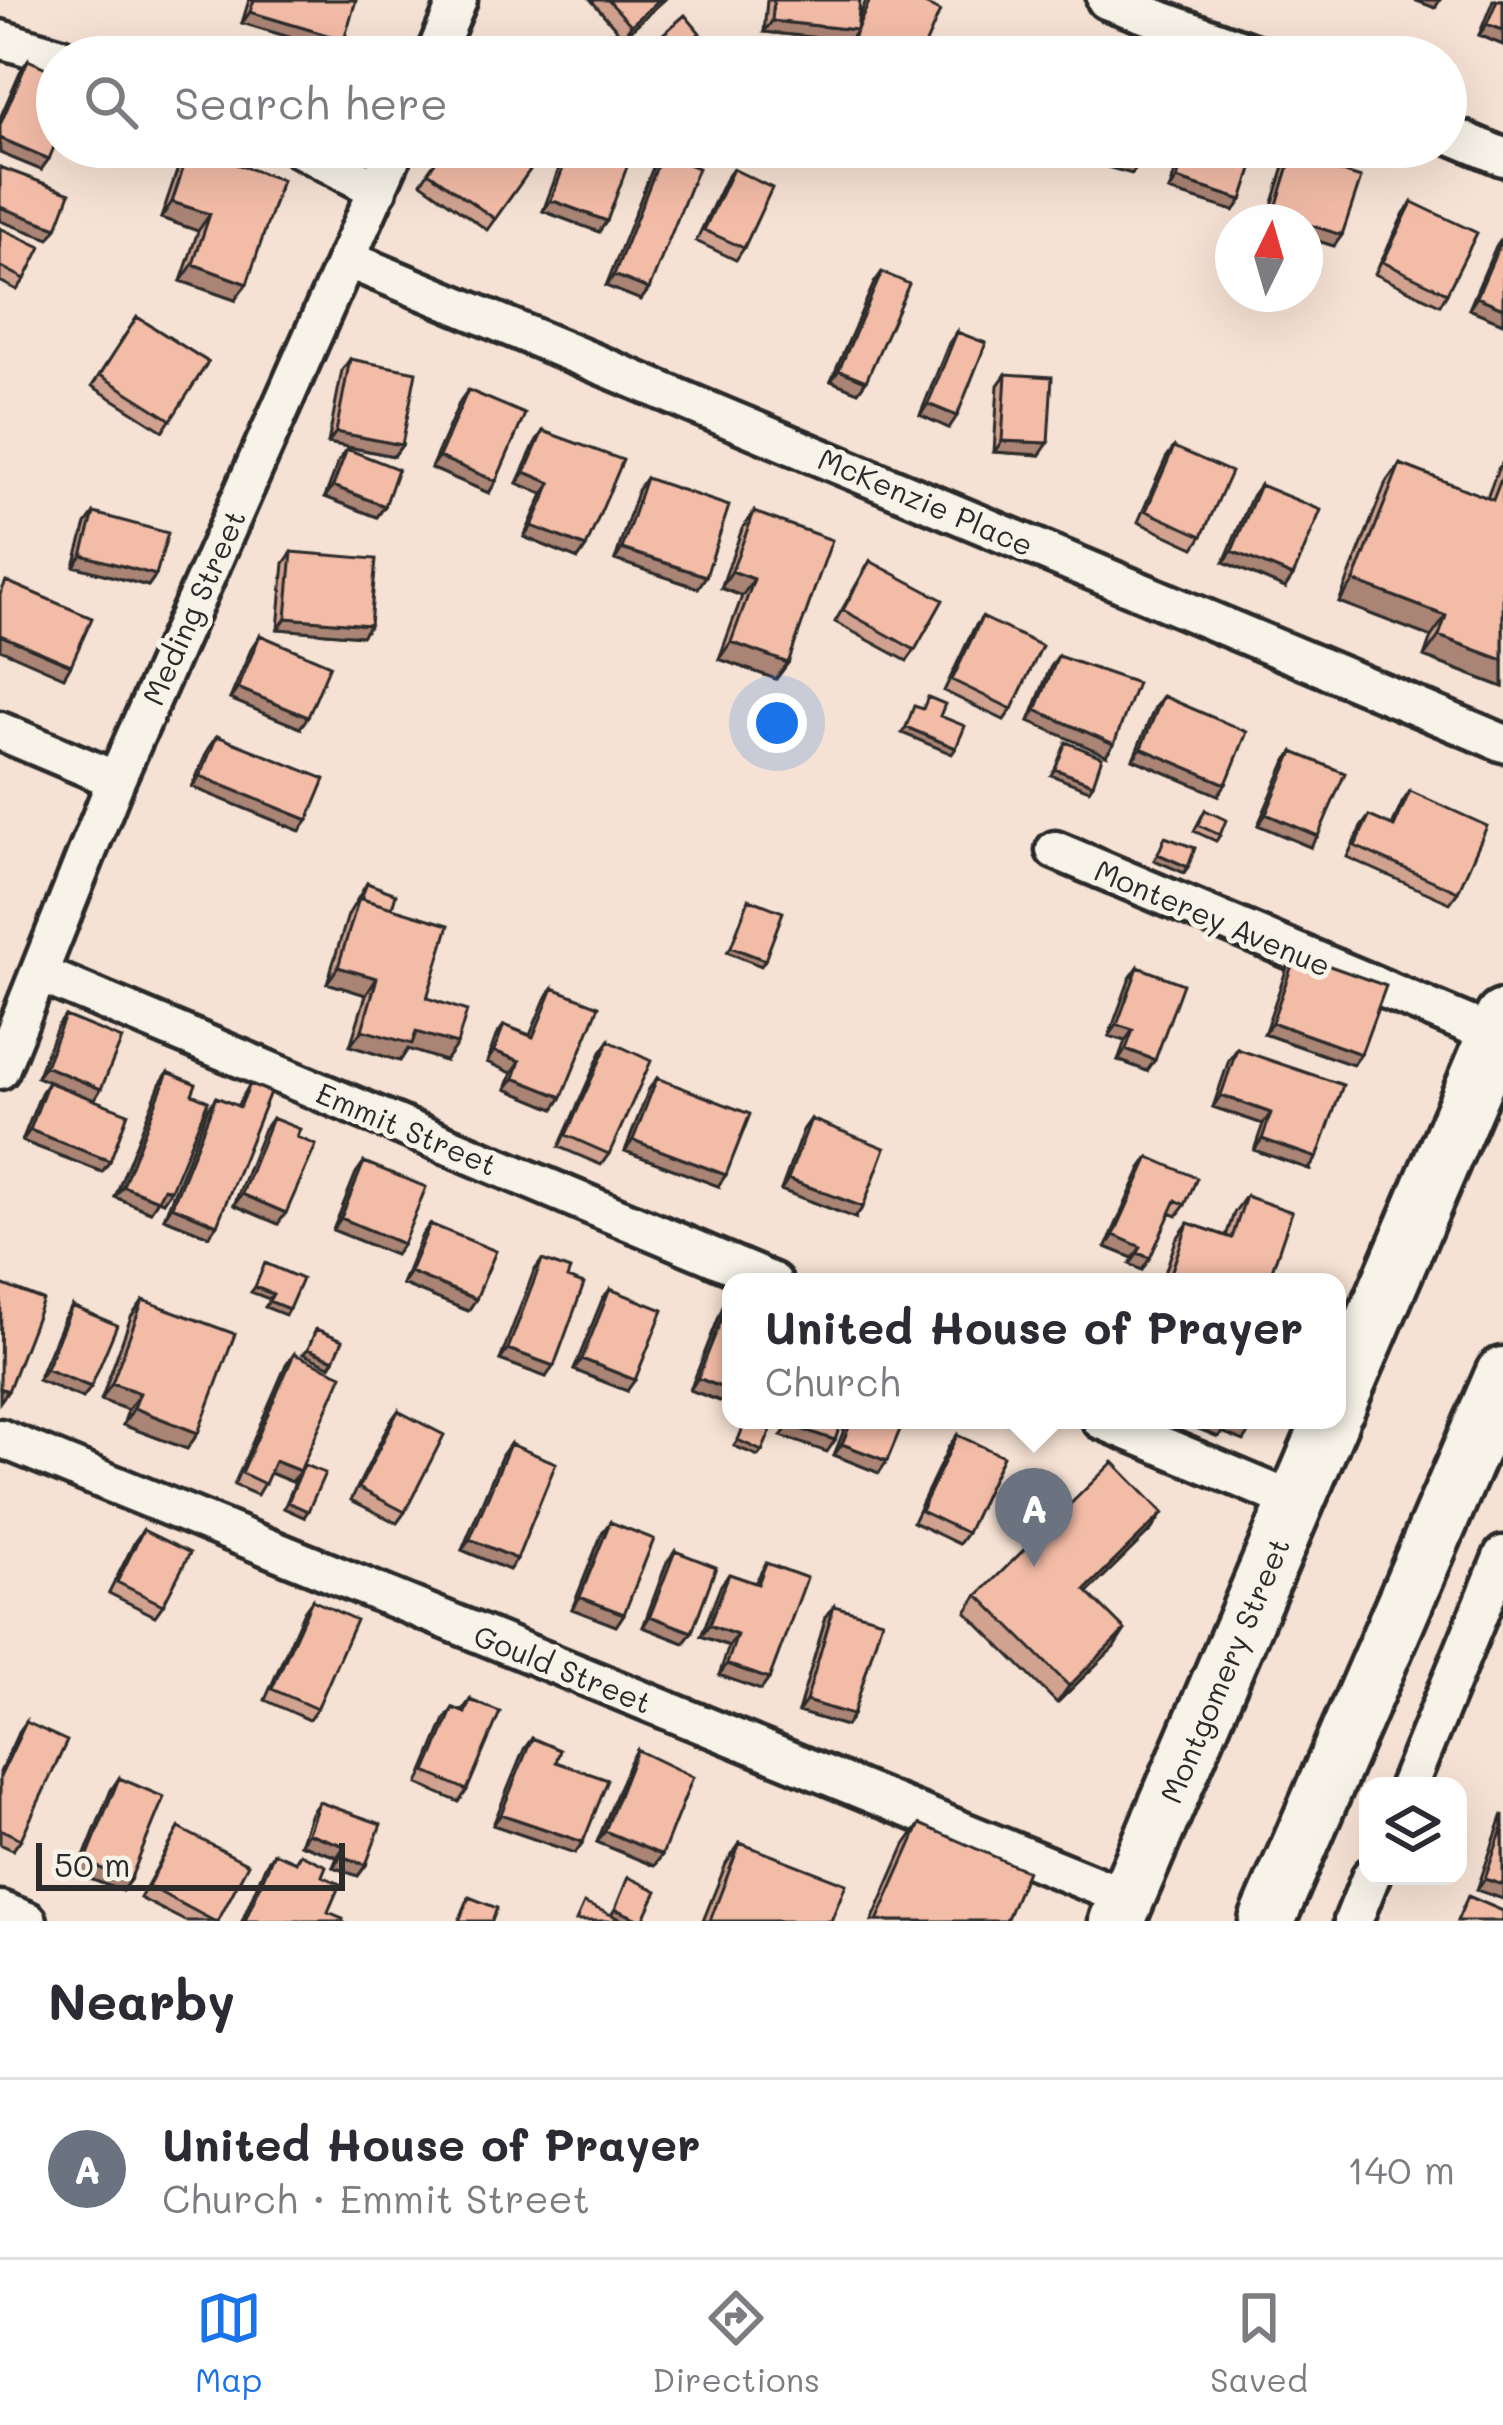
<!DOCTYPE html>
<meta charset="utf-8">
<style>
body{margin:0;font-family:Mali,sans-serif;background:#f7f7f7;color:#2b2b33}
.controls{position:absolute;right:36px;bottom:36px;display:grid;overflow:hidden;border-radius:24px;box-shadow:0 12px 48px #0002}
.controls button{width:108px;height:108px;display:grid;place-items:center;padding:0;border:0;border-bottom:3px solid #e1e1e2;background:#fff;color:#2b2b33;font:60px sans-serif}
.compass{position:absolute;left:1215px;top:204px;width:108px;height:108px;border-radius:50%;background:#fff;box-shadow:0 12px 48px #0002;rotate:5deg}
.scale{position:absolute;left:36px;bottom:30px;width:309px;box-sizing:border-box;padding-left:12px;border:6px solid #2b2b2b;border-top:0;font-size:33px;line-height:42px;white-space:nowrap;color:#2b2b2b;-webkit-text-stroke:9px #f7f3e8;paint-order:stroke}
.you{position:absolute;left:777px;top:723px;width:42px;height:42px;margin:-30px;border:9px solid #fff;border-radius:50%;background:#1a73e8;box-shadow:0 0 0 18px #1a73e833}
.badge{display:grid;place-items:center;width:78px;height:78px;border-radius:50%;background:#1a73e8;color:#fff;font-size:39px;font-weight:700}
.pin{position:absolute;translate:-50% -99px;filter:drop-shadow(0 3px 6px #0008)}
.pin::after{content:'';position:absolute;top:63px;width:42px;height:36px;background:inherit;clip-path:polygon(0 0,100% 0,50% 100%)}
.popup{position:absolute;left:722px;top:1273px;width:624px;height:156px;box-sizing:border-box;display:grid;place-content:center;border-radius:24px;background:#fff;filter:drop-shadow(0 3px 9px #0005);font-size:39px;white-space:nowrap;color:#7c7c81}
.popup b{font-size:45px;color:#2b2b33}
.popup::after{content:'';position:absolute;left:50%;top:100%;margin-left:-24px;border:24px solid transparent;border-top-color:#fff}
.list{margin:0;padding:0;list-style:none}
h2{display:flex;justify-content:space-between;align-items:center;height:156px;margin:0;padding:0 48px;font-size:51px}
h2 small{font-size:39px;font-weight:400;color:#7c7c81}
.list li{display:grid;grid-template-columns:78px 1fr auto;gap:36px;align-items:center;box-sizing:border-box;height:180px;padding:0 48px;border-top:3px solid #e1e1e2}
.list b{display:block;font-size:45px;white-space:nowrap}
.list p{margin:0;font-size:39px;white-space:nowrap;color:#7c7c81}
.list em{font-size:39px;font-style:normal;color:#7c7c81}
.icon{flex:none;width:66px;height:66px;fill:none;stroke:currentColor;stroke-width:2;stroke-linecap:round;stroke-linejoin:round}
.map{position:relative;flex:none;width:1503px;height:1921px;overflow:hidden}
.search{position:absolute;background:#fff;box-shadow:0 12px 48px #0002;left:36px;right:36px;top:36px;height:132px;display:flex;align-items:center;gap:30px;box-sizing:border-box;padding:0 42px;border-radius:66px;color:#7c7c81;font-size:45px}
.sheet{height:336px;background:#fff}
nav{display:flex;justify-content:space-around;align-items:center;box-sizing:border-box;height:168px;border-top:3px solid #e1e1e2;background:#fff;font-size:33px;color:#7c7c81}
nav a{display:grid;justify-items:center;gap:6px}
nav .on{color:#1a73e8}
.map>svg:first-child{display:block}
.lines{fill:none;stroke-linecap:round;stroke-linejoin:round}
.minor-casing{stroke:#2b2b2b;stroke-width:45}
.secondary-casing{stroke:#2b2b2b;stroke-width:63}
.minor{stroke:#f7f3e8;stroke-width:36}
.secondary{stroke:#f7f3e8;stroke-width:54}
.wall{fill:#d1a290;stroke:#2b2b2b;stroke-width:3}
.shaded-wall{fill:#aa8475;stroke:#2b2b2b;stroke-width:3}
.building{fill:#f3bca7;stroke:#2b2b2b;stroke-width:3}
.labels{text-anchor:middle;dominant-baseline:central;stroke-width:10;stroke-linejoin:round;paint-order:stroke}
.street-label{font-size:30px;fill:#2b2b2b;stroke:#f7f3e8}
</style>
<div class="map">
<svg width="1503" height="1921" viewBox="0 0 1503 1921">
<rect width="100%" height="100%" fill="#f6e2d4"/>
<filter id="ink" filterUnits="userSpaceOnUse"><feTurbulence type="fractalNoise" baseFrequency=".00833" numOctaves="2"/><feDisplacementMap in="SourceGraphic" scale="24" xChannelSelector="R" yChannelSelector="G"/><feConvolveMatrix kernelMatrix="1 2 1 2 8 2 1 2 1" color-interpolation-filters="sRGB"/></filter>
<g filter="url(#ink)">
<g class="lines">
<defs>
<path id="minor" d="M1106,0l157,57
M0,39l61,18
M434,57l24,-57
M1446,133l57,24
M297,147l81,43
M349,260l1154,483
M0,731l116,49
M1055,850l448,189
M40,974l733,308
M0,1070l116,-290 280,-633
M1101,1420l195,82
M0,1438l1127,460
M1408,1786l95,-231
M0,1910l28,11
M1353,1921l18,-45"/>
<path id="secondary" d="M1337,1407l166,-389
M1117,1921l214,-501
M1267,1921l236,-546"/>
</defs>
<use href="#minor" class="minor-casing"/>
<use href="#secondary" class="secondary-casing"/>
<use href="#minor" class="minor"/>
<use href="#secondary" class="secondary"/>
</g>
<path class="wall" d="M249,0h107l-20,51 -94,-28z
M591,0h73l-41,37z
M767,0h93l-2,21 8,-21h49l5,57h-71l1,-3 -6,-2 5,-11 -85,-9z
M1493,0h10v45l-24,-10z
M696,39l-21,18h-30l-2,-4 4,-5z
M28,60l13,110 -41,-17v-35l20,-46z
M446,147l91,13 -50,70 -66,-47z
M567,147h39l-7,85 -56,-21z
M1183,147h76l-25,64 -65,-20z
M190,148l45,152 -54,-19 17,-50 -37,-13 18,-53z
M662,154l-13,135 -8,11 -35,-14 48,-121z
M1292,156l50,79 -8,11 -29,-9v-15h-38l17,-55z
M733,169l11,79 -8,12 -40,-19 29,-61z
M1412,202l35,91 -7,12 -65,-31 29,-61z
M0,228l25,51 -8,11 -17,-9z
M1503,236v87l-34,-14 27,-63z
M882,272l-16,109 -8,11 -27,-11 43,-98z
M137,317l71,45 -45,69 -71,-45z
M957,332l-8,96 -29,-13 29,-72z
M350,359l52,86 -8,11 -66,-13 14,-73z
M1006,374l34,81 -46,-3 4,-67z
M468,390l28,91 -7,12 -58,-25 29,-67z
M543,431l43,116 -8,12 -54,-22 19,-43 -26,-11 18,-40z
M1174,447l28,89 -8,12 -56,-26 28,-64z
M347,449l38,57 -8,11 -52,-20 14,-37z
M1503,462v225l-79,-30 7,-20 -92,-35 46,-117 15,-21 87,34 11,-29z
M646,478l60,98 -8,12 -83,-28 23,-71z
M1260,485l25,103 -61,-26 28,-66z
M754,512l34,151 -12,16 -57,-20 23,-63 -21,-8 21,-59z
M94,513l62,62 -8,11 -74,-20 12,-42z
M292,552l78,73 -8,11 -84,-7 6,-66z
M870,561l45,89 -8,11 -72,-39z
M982,617l30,92 -8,11 -60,-29 30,-63z
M260,635l40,93 -70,-29 22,-52z
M1058,656l48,99 -77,-34 21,-53z
M1163,696l55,99 -85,-36 22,-52z
M217,736l83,95 -108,-44 17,-40z
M1293,752l17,95 -52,-22 27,-62z
M1410,791l48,101 -8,11 -103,-46 14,-30 8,-11 23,10 10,-23z
M1205,810l15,25 -4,6 -22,-10z
M367,883l25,25 35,90 18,63 -37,-12 -8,12 -50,-15 16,-51 -39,-12 21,-68z
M1296,954l65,100 -8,11 -89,-31 24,-69z
M1138,967l9,104 -29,-11 7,-19 -16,-5 21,-58z
M553,988l9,109 -8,12 -48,-20 6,-16 -25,-11 9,-26 8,-11 26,10 15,-36z
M65,1016l36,73 -7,11 16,61 -8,11 -80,-31 19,-48 7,-11 -11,-5 20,-50z
M609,1041v113l-8,11 -42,-18 42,-95z
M1237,1049l72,120 -55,-19 9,-26 -50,-17 16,-47z
M168,1072l24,22 -21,96 -8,12 -5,-2 -8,12 -35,-15 45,-113z
M657,1078l61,108 -93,-35 24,-62z
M250,1084l-41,152 -45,-18 44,-110 8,-11 21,9z
M272,1118l25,19 -19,87 -44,-19 30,-76z
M811,1119l44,99 -74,-28 22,-60z
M1149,1157l36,48 -8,11 -7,-3 -28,57 -12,-6 3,-6 -27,-11 35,-79z
M364,1162l39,82 -8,11 -62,-25 23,-57z
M1246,1196l22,86h-106l14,-42 12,-17 38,13 8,-23z
M430,1224l46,75 -8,12 -66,-27 20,-49z
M542,1260l25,18 -21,99 -46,-17 34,-89z
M610,1289l17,102 -53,-21 28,-70z
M731,1294v111l-41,-15 34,-86z
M143,1300l55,133 -11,16 -64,-24 5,-15 -27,-10 30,-83z
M72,1306l19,81 -8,11 -45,-18 26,-62z
M294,1354l7,114 3,49 -20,-9 15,-35 -7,9 -22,-9 -13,22 -23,-10 52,-120z
M398,1411l7,101 -8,11 -46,-23 39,-78z
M848,1420h56l-25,53 -45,-18z
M957,1435l10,98 -8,11 -46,-22 36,-76z
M510,1444l7,115 -8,11 -47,-20 40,-95z
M610,1522l14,92 -8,12 -44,-17 30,-76z
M1152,1529l-64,63 26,55 -57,56 -91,-91 12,-17z
M143,1530l20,75 -8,11 -46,-23 26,-52z
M675,1551l17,81 -8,11 -41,-16 24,-65z
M766,1563l-5,127 -42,-15 10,-29 -28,-10 20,-51 8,-11 26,9z
M312,1600l5,109 -8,11 -44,-20 39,-89z
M834,1606l19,109 -7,11 -48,-14 28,-95z
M470,1700l-3,90 -8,12 -41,-18 27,-65 8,-11 9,3z
M26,1722l-5,117 -8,11 -13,-6v-72l18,-39z
M532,1738l24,24 27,80 -8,11 -82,-28 31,-76z
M637,1750l25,105 -8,11 -57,-24 33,-80z
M119,1778l11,102 -8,11 -45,-17 34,-84z
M319,1802l47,63 -8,11 -25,-9 4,-10 -37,-13 11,-31z
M1503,1814v85l-26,-9z
M920,1824l86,97h-134l33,-76z
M179,1828l39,93h-33l-45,-23z
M740,1843l91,78h-128l23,-57z
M274,1853l21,9 5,-8 22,22 6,36 14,9h-100l24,-57z"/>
<path class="shaded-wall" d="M659,0h5l-41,37 8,-12z
M1414,0h26l-5,8z
M250,12l94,28 -8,11 -94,-28z
M772,21l85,9 -8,11 -85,-9z
M1487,24l16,6v15l-24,-10z
M0,138l49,21 -8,11 -41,-17z
M1065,147h19l56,16 -8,11 -71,-20z
M1177,179l65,21 -8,11 -65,-20z
M551,200l56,21 -8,11 -56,-21z
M172,202l38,12 -12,17 -37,-13z
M0,207l57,21 -8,11 -49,-18z
M1274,214l26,8h-32z
M1305,223l37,12 -8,11 -29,-9z
M193,264l54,20 -12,16 -54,-19z
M614,275l35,14 -8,11 -35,-14z
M1477,297l26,11v15l-34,-14z
M839,370l27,11 -8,11 -27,-11z
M928,404l29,12 -8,12 -29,-13z
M336,432l66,13 -8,11 -66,-13z
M1002,441l46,2 -8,12 -46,-3z
M439,457l57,24 -7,12 -58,-25z
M525,472l26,11 -8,11 -26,-11z
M333,486l52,20 -8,11 -52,-20z
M532,526l54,21 -8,12 -54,-22z
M622,549l84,27 -8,12 -83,-28z
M1232,551l61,25 -8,12 -61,-26z
M82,555l74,20 -8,11 -74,-20z
M732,571l22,8 -12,17 -21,-8z
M1354,581l92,35 -15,21 -92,-35z
M286,618l84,7 -8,11 -84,-7z
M0,635l71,30 -7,12 -64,-28z
M1439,636l64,24v27l-79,-30z
M731,642l57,21 -12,16 -57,-20z
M238,688l70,29 -8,11 -70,-29z
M1036,710l78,34 -8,11 -77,-34z
M906,727l50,21 -4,6 -50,-21z
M1141,748l85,36 -8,11 -85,-36z
M1055,769l38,15 -4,6 -38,-15z
M200,776l108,44 -8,11 -108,-44z
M1266,814l52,22 -8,11 -52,-22z
M1158,854l30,13 -4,6 -30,-13z
M731,947l34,13 -4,6 -34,-14z
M338,967l39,11 -11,17 -39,-12z
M1272,1022l89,32 -8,11 -89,-31z
M1117,1025l16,5 -8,11 -16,-5z
M362,1030l54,2 41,12 -12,17 -37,-12 -8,12 -50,-15z
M1126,1049l29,11 -8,11 -29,-11z
M494,1051l26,10 -8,12 -25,-11z
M45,1066l56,23 -7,11 -57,-23z
M514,1078l48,19 -8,12 -48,-20z
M1221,1095l50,18 -8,11 -50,-17z
M30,1130l80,31 -8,11 -80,-31z
M1262,1139l55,19 -8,11 -55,-19z
M633,1140l93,35 -8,11 -93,-35z
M788,1179l75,28 -8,11 -74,-28z
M123,1186l35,14 -8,12 -35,-15z
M164,1188l7,2 -8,12 -7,-3z
M242,1194l44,19 -8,11 -44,-19z
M172,1206l45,19 -8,11 -45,-18z
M341,1218l62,26 -8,11 -62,-25z
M1114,1235l27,12 -8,11 -27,-11z
M1138,1253l12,5 -8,12 -12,-6z
M410,1272l66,27 -8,12 -66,-27z
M255,1287l18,7 -4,5 -18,-7z
M269,1301l20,8 -4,6 -20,-8z
M308,1349l26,11 -4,6 -27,-12z
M508,1349l46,17 -8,11 -46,-17z
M582,1359l53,21 -8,11 -53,-21z
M46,1369l45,18 -8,11 -45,-18z
M698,1378l33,13v14l-41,-15z
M112,1383l28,10 -12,17 -27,-10z
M0,1388l8,3 -8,11z
M134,1408l64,25 -11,16 -64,-24z
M1177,1420h68l10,4 -11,17 -22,-9 -4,5z
M789,1425l46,15 -8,12 -46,-16z
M738,1440l24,11 -4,5 -24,-10z
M842,1444l45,17 -8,12 -45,-18z
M275,1461l25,10 -8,11 -24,-10z
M288,1502l20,9 -4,6 -20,-9z
M1163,1513l-11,16 -78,77 11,-16z
M470,1539l47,20 -8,11 -47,-20z
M580,1597l44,17 -8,12 -44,-17z
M650,1616l42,16 -8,11 -41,-16z
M709,1625l28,10 -8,11 -28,-10z
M1125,1630l-11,17 -57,56 12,-17z
M727,1664l42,15 -8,11 -42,-15z
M806,1701l47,14 -7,11 -48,-14z
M501,1814l82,28 -8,11 -82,-28z
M605,1831l57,24 -8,11 -57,-24z
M308,1833l37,13 -8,11 -37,-13z
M341,1856l25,9 -8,11 -25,-9z
M85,1862l45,18 -8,11 -45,-17z
M1485,1879l18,6v14l-26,-9z
M615,1909l28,12h-18l-14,-6z"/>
<path class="building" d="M254,0h102l-12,40 -94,-28z
M608,0h51l-28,25z
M774,0h86l-3,30 -85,-9z
M870,0h45l25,11 -20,46h-32l-9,-4 -2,4h-18l-6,-3 5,-11 -6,-2z
M1497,0h6v30l-16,-6z
M685,15l15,18 -28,24h-18l-7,-9z
M982,47l22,10h-26z
M28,60l29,13v67l-8,19 -49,-21v-13z
M446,147h72l19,13 -42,59 -67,-47z
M571,147h35l25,9 -24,65 -56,-21z
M1084,147h61l-5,16z
M1187,147h72l-17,53 -65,-21z
M190,148l92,32 -35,104 -54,-20 17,-50 -38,-12z
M662,154l36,14 -49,121 -35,-14z
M1292,156l69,22 -19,57 -68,-21z
M0,167l70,26 -13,35 -57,-21z
M733,169l39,19 -28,60 -40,-18z
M1412,202l65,31 -30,60 -64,-31z
M0,228l41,19 -16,32 -25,-13z
M1503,237v71l-26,-11z
M882,272l27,12 -43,97 -27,-11z
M137,317l71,45 -37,58 -71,-45z
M957,332l29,11 -29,73 -29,-12z
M350,359l66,13 -14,73 -66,-13z
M1006,374l46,3 -4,66 -46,-2z
M468,390l57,24 -29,67 -57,-24z
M543,431l80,29 -37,87 -54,-21 19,-43 -26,-11z
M1174,447l57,25 -29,64 -56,-25z
M347,449l51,20 -13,37 -52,-20z
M1400,464l93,36 10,-26v186l-64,-24 7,-20 -92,-35z
M646,478l83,28 -23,70 -84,-27z
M1260,485l61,25 -28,66 -61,-25z
M754,512l78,28 -44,123 -57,-21 23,-63 -22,-8z
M94,513l74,20 -12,42 -74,-20z
M292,552l84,7 -6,66 -84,-7z
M870,561l73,39 -28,50 -72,-40z
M6,581l86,37 -21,47 -71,-30v-40z
M982,617l60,29 -30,63 -60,-29z
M260,635l70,30 -22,52 -70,-29z
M1058,656l79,27 -23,61 -78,-34z
M1163,696l84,36 -21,52 -85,-36z
M928,697l17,7 -5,12 25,10 -9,22 -50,-21 8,-21 9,3z
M217,736l108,43 -17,41 -108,-44z
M1066,742l36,15 -9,27 -38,-15z
M1293,752l52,21 -27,63 -52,-22z
M1410,791l77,35 -29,66 -103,-46 14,-30 25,11z
M1205,810l21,10 -6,15 -22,-10z
M1165,837l30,11 -7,19 -30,-13z
M367,883l29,11 -4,14 -31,-9z
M359,898l90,27 -22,73 40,13 -10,33 -41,-12 -4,12 -50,-14 15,-52 -39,-11z
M749,899l34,13 -18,48 -34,-13z
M1296,954l90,32 -25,68 -89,-32z
M1138,967l45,17 -28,76 -29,-11 7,-19 -16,-5z
M553,988l46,18 -37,91 -48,-19 6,-17 -26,-10 10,-26 29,12z
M65,1016l57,23 -21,50 -56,-23z
M609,1041l42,20 -42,93 -43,-19z
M1237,1049l106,36 -26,73 -55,-19 9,-26 -50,-18z
M168,1072l28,12 -4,10 16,7 -37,89 -7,-2 -6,12 -35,-14z
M657,1078l93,36 -24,61 -93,-35z
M48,1082l80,31 -18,48 -80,-31z
M250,1084l20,8 -53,133 -45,-19 44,-109 24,10z
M272,1118l28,11 -3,8 19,8 -30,68 -44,-19z
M811,1119l74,29 -22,59 -75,-28z
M1149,1157l48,21 -12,27 -9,-5 -26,58 -12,-5 3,-6 -27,-12z
M364,1162l62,25 -23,57 -62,-26z
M1246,1196l46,16 -24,70h-100l20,-59 44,15z
M430,1224l66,27 -20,48 -66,-27z
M542,1260l28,10 -3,8 17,6 -30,82 -46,-17z
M265,1263l37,16 -13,30 -20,-8 4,-7 -18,-7z
M1,1284l42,16 -35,91 -8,-3z
M610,1289l53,21 -28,70 -53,-21z
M731,1295v96l-33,-13z
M143,1300l92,34 -37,99 -64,-25 6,-15 -28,-10z
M72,1306l45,19 -26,62 -45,-18z
M316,1329l27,11 -9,20 -26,-11z
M294,1354l48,21 -42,96 -25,-10 -10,23 -23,-11z
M398,1411l46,24 -39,77 -46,-24z
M746,1420l25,10 -9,21 -24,-11z
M791,1420h51l-7,20 -46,-15z
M852,1420h52l-17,41 -45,-17z
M957,1435l46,21 -36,77 -46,-22z
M510,1444l46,19 -39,96 -47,-20z
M1113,1462l50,51 -78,77 40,40 -56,56 -91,-91z
M304,1465l21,8 -17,38 -20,-9z
M610,1522l44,17 -30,75 -44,-17z
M143,1530l47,23 -27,52 -46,-23z
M675,1551l41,16 -24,65 -42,-16z
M766,1563l41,15 -38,101 -42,-15 10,-29 -28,-10 20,-51 29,10z
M312,1600l44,20 -39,89 -45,-20z
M834,1606l48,14 -29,95 -47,-14z
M470,1700l30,12 -33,78 -41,-18 27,-64 12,5z
M26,1722l41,19 -46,98 -21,-10v-52z
M532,1738l28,12 -4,12 52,18 -25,62 -82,-28z
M637,1750l56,27 -31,78 -57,-24z
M119,1778l45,19 -34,83 -45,-18z
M319,1802l62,22 -15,41 -25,-9 4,-10 -37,-13z
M920,1824l107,47 -21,50h-129z
M1503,1826v59l-18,-6z
M179,1828l69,36 -30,57h-4l-66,-35z
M740,1843l106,41 -15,37h-121z
M274,1853l22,9 4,-8 26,12 -4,10 18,8 -12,28 15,6 -1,3h-97z
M628,1877l29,14 -14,30 -28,-12z
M1468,1896l35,15v10h-46z
M469,1897l28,11 -5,13h-33z
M584,1903l32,14 -2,4h-38z"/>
</g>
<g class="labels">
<g class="street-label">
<text transform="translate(926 501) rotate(23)">McKenzie Place</text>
<text transform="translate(193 607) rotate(-66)">Meding Street</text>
<text transform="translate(1213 917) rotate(23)">Monterey Avenue</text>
<text transform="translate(407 1128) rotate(23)">Emmit Street</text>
<text transform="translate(563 1668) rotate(22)">Gould Street</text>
<text transform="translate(1224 1670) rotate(-67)">Montgomery Street</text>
</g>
</g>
</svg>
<div class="controls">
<button><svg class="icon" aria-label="layers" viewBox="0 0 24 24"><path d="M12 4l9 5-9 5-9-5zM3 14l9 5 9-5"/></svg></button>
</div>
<svg class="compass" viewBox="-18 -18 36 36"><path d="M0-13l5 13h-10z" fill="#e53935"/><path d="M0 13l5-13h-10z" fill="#7c7c81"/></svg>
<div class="scale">50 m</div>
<div class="you"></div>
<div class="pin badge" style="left:1034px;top:1567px;background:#6b7280">A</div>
<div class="popup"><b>United House of Prayer</b>Church</div>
<div class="search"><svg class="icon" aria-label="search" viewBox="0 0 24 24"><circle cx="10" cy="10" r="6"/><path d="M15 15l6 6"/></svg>Search here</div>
</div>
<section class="sheet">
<h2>Nearby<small></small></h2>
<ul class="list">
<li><span class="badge" style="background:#6b7280">A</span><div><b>United House of Prayer</b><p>Church · Emmit Street</p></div><em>140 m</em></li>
</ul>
</section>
<nav>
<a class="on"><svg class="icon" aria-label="map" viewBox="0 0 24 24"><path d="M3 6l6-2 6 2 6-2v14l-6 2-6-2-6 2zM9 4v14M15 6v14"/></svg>Map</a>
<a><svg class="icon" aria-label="directions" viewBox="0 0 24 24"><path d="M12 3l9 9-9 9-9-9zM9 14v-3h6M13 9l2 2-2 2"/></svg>Directions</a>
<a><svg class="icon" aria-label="saved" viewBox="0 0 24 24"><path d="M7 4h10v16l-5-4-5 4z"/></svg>Saved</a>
</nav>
